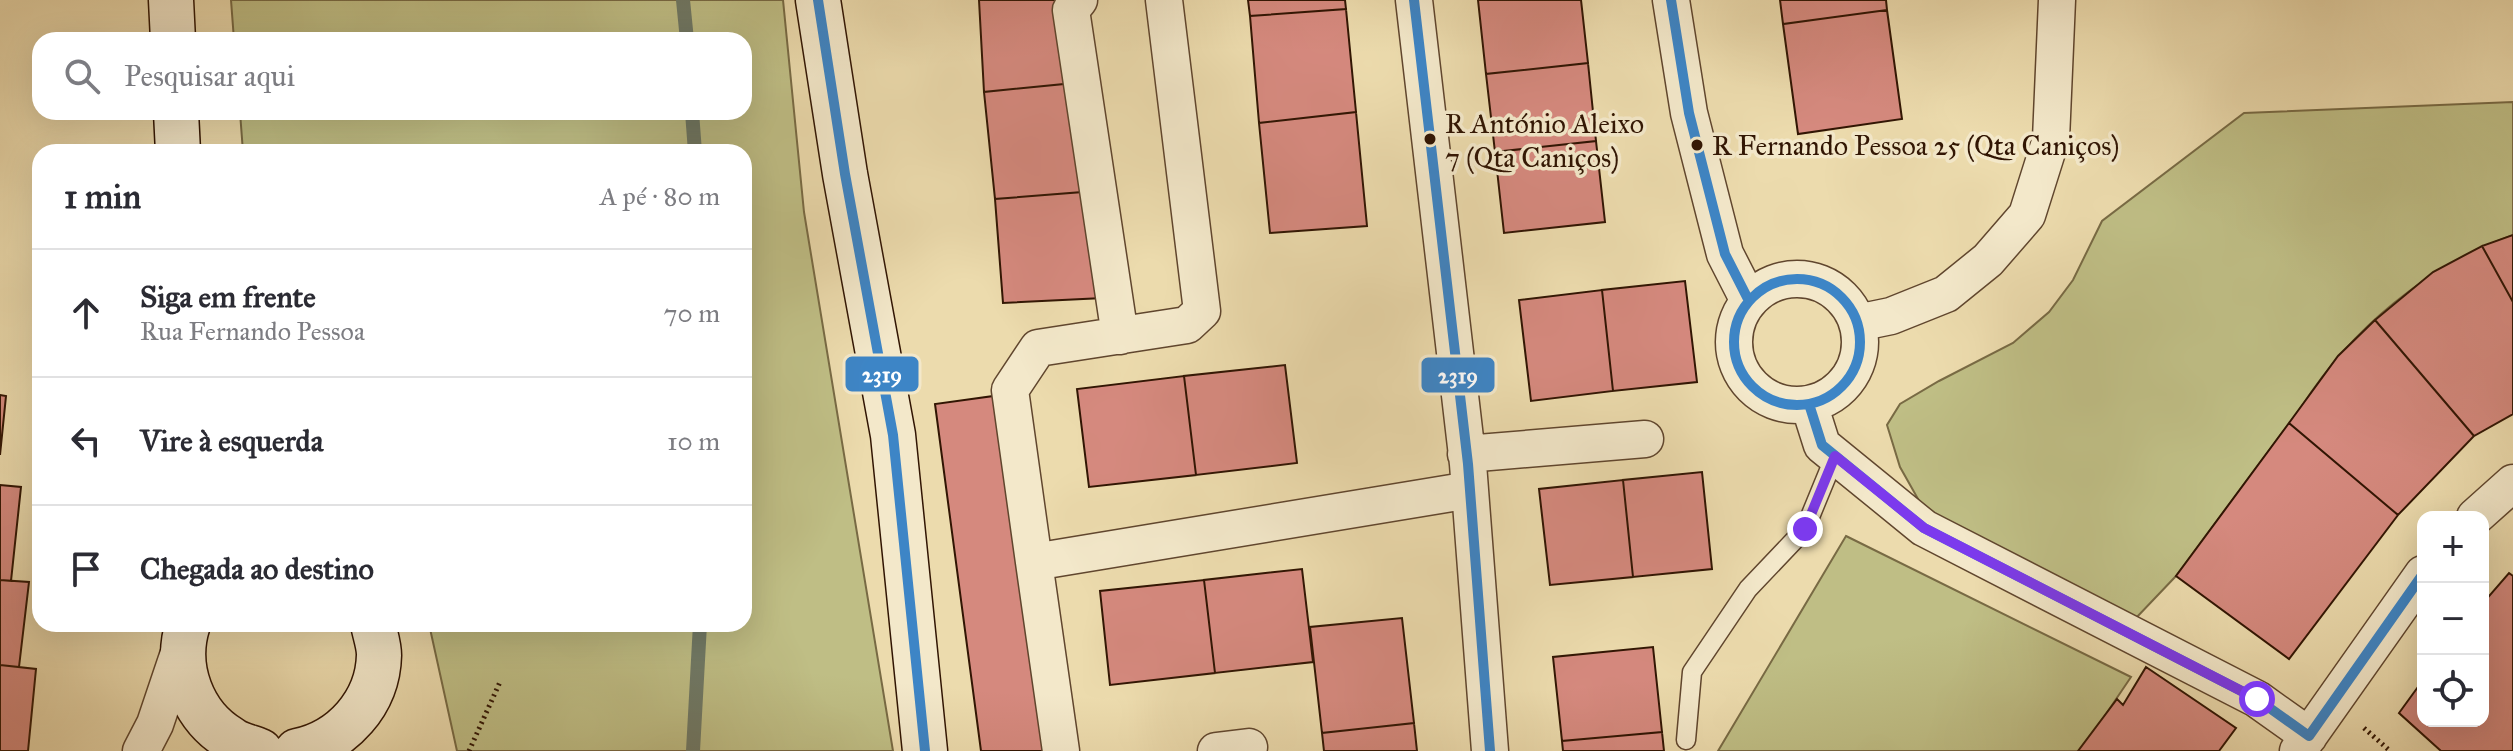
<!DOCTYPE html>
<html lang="pt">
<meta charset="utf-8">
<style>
body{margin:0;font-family:"IM FELL Great Primer",serif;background:#f7f7f7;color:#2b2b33}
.controls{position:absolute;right:24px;bottom:24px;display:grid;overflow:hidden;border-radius:16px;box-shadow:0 8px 32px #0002}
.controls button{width:72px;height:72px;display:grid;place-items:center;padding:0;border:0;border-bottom:2px solid #e1e1e2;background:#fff;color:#2b2b33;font:40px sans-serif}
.stop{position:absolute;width:24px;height:24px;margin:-18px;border:6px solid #7c3aed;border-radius:50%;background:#fff}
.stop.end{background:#7c3aed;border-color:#fff;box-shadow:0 2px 8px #0008}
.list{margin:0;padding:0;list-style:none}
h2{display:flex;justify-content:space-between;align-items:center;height:104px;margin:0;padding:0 32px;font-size:34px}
h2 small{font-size:26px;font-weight:400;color:#7c7c81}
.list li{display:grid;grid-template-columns:52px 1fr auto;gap:24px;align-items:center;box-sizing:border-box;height:128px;padding:0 32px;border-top:2px solid #e1e1e2}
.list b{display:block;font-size:30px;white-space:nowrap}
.list p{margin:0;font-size:26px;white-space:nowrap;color:#7c7c81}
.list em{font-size:26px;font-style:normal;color:#7c7c81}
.icon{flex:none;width:44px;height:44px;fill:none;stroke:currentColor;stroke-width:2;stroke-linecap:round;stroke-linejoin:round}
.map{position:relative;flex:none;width:2513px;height:751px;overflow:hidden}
.search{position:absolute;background:#fff;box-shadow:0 8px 32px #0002;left:32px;top:32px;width:720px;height:88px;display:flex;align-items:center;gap:20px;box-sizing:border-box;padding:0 28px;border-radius:24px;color:#7c7c81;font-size:30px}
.panel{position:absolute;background:#fff;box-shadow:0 8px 32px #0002;left:32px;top:144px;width:720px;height:488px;border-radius:24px}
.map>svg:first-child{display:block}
.green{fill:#bfbe85;stroke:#786a44;stroke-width:2}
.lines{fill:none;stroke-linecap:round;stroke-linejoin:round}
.stream{stroke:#6f7966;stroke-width:14}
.building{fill:#d5897e;stroke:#311503;stroke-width:2}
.lane-casing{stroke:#60462e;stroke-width:21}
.street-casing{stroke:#60462e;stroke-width:39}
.secondary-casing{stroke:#311503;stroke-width:47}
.path{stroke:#311503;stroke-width:5;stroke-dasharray:2 4;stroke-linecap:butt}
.lane{stroke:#f3e8ca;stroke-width:18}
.street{stroke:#f3e8ca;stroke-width:36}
.secondary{stroke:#f3e8ca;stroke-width:44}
.bus-1-casing{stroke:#f3e8ca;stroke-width:16}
.bus-1{stroke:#3d85c6;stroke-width:10}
.route{stroke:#7c3aed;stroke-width:10}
.bus-dot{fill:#311503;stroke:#f3e8ca;stroke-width:3}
.labels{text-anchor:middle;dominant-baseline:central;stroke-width:7;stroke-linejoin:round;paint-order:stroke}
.bus-label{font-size:28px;fill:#311503;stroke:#f3e8ca;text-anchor:start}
.line-badge{stroke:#f3e8ca;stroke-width:3}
.badge-label{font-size:22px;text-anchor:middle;font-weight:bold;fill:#fff}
</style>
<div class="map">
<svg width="2513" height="751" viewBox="0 0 2513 751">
<rect width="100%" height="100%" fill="#ecdbad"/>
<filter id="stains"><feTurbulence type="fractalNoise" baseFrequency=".0025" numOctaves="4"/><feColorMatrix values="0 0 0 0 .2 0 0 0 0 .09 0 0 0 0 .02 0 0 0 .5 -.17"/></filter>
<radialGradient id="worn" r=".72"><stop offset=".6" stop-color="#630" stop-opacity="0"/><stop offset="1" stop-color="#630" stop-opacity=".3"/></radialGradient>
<path class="green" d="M231,0h552l21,212 89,539h-436l-28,-127h315v-472h-501l-3,-40h504v-72h-510z
M2513,102v133c-87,32 -161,93 -211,171l-126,170 -40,42 -205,-96 -31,-55 -13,-42 13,-21 39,-23 74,-38 36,-31 24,-32 29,-59 142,-108z
M1846,536l285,141 -50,74h-363z"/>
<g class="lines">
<path class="stream" d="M683,0l4,40
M692,112l3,40
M693,751l7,-127"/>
</g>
<path class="building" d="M979,0h97l8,82 -100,10z
M1248,0h97l1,9 -96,7z
M1478,0h103l7,63 -102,11z
M1780,0h106l1,10 -104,14z
M1346,9l10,103 -97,11 -9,-107z
M1887,10l15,109 -104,15 -15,-110z
M1588,63l8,78 -101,11 -9,-78z
M1084,82l11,109 -100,8 -11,-107z
M1356,112l11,114 -97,7 -11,-110z
M1596,141l9,81 -101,11 -9,-81z
M1095,191l8,107 -100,5 -8,-104z
M2513,235v67l-31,-56z
M2482,246l31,56v112l-39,22 -99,-116 58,-48z
M1685,281l12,101 -84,9 -11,-101z
M1602,290l11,101 -82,10 -12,-101z
M2375,320l99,116 -76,79 -109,-92 49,-67z
M1285,365l12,98 -101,12 -12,-99z
M1184,376l12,99 -107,12 -12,-98z
M0,395l6,1 -6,59z
M1001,395l48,356h-68l-46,-347z
M2289,423l109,92 -109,144 -113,-83z
M1702,472l10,97 -79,8 -10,-97z
M1623,480l10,97 -83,8 -11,-96z
M0,485l21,2 -10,94 -11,-1z
M1302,569l11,93 -98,11 -11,-93z
M2509,573l4,3v175h-72l-42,-38 24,-33v41h60v-118z
M0,580l29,2 -10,85 -19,-2z
M1204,580l11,93 -105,12 -10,-94z
M1402,618l12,105 -92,10 -12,-106z
M1653,647l9,85 -100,9 -9,-84z
M0,665l36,4 -8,82h-28z
M2146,667l90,61 -17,23h-141l39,-52 6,6z
M1414,723l3,28h-93l-2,-18z
M1662,732l2,19h-101l-1,-10z"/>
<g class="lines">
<defs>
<path id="lane" d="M1686,740l6,-68 56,-83 57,-60 30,-73"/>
<path id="street" d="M1079,0l-8,10 49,326
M1164,0l38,311 -15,14 -149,23 -28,42 24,172 436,-72
M1414,0l54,464 22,287
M1671,0l18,113 36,141 24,47
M1734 342a63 63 0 1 1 126 0a63 63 0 1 1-126 0Z
M1857,323l34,-7 55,-22 42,-34 39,-45 24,-76 6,-139
M1809,404l13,41 102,83 333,171 52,37
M1466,454l179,-15
M2475,517l38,-34
M1034,562l27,189
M141,751l14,-27 27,-80
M1216,751l33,-4
M2298,751l125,-177"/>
<path id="secondary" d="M171,0l2,40
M818,0l27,174 48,261 32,316
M176,112l2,40
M188,624c-14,43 4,92 43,115 8,6 20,8 29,12
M297,751c45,-9 81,-48 82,-96 0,-10 -4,-21 -6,-31"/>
</defs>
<use href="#lane" class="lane-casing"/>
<use href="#street" class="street-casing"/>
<use href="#secondary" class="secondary-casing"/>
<path class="path" d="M2364,728l26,23
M469,751l31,-69"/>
<use href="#lane" class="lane"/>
<use href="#street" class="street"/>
<use href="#secondary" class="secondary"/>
<defs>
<path id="bus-1" d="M818,0l27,174 48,261 32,316
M1414,0l54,464 22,287
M1671,0l18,113 36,141 24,47
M1734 342a63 63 0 1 1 126 0a63 63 0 1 1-126 0Z
M1809,404l13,41 102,83 333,171 52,37 114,-162"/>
</defs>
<use href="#bus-1" class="bus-1-casing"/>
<use href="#bus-1" class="bus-1"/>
</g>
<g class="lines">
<path class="route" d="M1805,529l30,-73 89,72 333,171"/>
</g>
<g class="bus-dot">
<circle cx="1430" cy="139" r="7"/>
<circle cx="1697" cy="145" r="7"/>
</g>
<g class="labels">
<g class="bus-label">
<text x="1445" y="123">R António Aleixo<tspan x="1445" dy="34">7 (Qta Caniços)</tspan></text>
<text x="1712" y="145">R Fernando Pessoa 25 (Qta Caniços)</text>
</g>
</g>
<g class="line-badge">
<rect x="844" y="355" width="76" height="38" rx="8" fill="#3d85c6"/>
<rect x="1420" y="356" width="76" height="38" rx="8" fill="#3d85c6"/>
</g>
<g class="badge-label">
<text x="882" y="382">2319</text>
<text x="1458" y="383">2319</text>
</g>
<rect width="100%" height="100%" filter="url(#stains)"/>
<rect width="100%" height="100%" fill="url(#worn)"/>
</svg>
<div class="controls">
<button>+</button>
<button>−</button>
<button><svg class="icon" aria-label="locate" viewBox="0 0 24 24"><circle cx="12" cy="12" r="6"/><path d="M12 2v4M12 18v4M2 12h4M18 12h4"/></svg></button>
</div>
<div class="stop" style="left:2257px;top:699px"></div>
<div class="stop end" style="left:1805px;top:529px"></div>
<div class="search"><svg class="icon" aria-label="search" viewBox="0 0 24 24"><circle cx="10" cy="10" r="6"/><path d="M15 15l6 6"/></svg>Pesquisar aqui</div>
<section class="panel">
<h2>1 min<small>A pé · 80 m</small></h2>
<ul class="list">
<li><svg class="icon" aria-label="ahead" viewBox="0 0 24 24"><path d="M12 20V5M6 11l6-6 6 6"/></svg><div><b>Siga em frente</b><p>Rua Fernando Pessoa</p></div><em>70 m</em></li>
<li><svg class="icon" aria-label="left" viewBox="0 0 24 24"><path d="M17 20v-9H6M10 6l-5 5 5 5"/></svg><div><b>Vire à esquerda</b></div><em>10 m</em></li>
<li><svg class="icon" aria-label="arrive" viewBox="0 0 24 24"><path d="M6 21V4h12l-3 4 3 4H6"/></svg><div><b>Chegada ao destino</b></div></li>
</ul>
</section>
</div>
